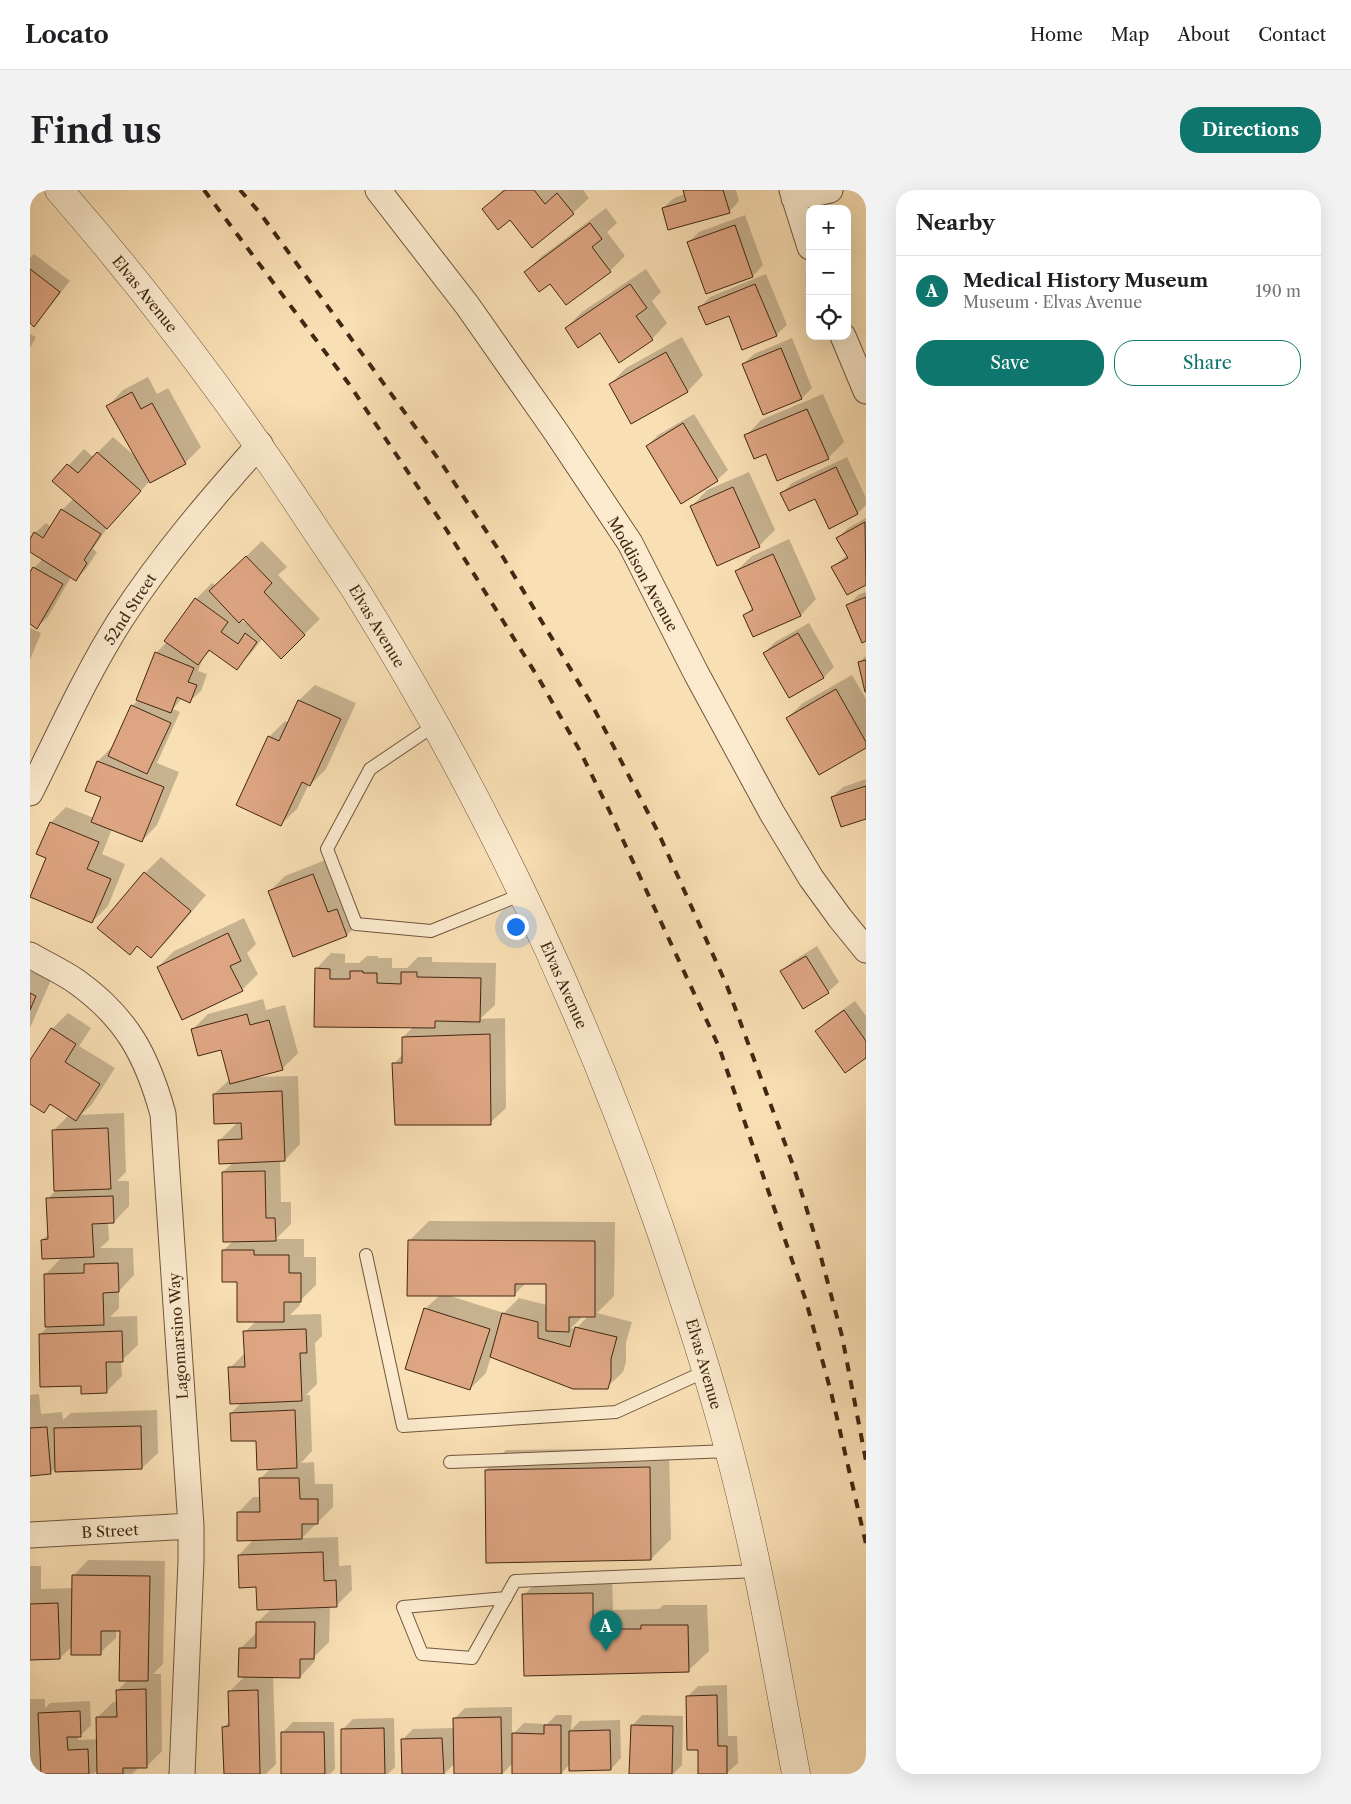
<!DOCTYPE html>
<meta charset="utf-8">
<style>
body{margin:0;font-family:"Libre Caslon Text",serif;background:#f2f2f2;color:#202124}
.controls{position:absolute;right:15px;top:15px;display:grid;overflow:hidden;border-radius:10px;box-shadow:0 5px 20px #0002}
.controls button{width:45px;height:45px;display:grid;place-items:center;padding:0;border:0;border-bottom:1px solid #e0e0e0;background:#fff;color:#202124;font:25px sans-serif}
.you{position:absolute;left:485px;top:736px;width:18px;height:18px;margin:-12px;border:4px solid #fff;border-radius:50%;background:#1a73e8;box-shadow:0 0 0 8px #1a73e833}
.badge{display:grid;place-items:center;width:32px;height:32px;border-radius:50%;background:#0f766e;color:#fff;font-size:16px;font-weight:700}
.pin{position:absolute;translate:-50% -41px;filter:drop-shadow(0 1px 2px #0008)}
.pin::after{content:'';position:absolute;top:26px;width:18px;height:15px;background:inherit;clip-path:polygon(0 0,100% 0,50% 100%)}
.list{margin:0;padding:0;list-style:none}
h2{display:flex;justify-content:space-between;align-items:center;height:65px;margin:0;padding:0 20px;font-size:21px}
h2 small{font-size:16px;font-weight:400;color:#757577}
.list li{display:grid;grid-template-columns:32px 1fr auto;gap:15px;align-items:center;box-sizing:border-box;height:70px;padding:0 20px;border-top:1px solid #e0e0e0}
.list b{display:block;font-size:19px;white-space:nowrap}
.list p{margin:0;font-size:16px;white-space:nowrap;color:#757577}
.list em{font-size:16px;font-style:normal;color:#757577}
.actions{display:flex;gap:10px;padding:15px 20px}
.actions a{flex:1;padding:11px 0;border:1px solid #0f766e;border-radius:20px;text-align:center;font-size:18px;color:#0f766e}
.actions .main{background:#0f766e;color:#fff}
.icon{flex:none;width:28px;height:28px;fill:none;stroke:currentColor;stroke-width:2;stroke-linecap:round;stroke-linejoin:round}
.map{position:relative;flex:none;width:836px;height:1584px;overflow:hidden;border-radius:20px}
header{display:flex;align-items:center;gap:30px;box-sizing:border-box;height:70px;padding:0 25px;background:#fff;border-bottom:1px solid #e0e0e0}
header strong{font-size:24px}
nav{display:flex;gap:28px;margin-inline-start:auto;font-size:18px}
.intro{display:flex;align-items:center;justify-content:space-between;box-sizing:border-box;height:120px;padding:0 30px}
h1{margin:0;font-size:35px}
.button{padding:12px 22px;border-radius:20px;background:#0f766e;color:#fff;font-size:18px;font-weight:700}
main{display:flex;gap:30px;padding:0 30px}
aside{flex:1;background:#fff;border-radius:20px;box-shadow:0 5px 20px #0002}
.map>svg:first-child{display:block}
.shadow{fill:#0003;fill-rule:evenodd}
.building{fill:#dea582;stroke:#422712}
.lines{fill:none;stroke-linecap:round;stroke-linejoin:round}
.service-casing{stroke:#70553a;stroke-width:14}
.minor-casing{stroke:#70553a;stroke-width:27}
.tertiary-casing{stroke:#70553a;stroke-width:29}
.service{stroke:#fbeace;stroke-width:12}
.minor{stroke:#fbeace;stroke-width:25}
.tertiary{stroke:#fbeace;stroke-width:28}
.rail{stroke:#422712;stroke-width:4;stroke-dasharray:9 9;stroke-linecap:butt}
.labels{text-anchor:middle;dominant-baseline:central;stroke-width:4;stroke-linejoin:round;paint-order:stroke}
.street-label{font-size:15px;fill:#422712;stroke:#fbeace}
</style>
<header>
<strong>Locato</strong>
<nav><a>Home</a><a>Map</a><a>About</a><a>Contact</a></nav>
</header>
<div class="intro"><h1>Find us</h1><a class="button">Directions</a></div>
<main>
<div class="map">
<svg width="836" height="1584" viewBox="0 0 836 1584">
<rect width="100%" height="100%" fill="#f9dfb4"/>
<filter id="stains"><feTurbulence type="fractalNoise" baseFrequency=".004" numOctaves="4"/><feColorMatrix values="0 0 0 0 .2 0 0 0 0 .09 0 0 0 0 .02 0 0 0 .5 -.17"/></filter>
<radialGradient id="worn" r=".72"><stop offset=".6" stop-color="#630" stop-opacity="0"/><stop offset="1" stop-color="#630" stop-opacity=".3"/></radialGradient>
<path class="shadow" d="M473,0h80l6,8 -16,15 -63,6 -27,-10z
M654,0h52l3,11 -10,11 -66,-4 11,-10 11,-4z
M576,18l11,15 -10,9 18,24 -15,15 -59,11 -26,-10 16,-15z
M715,25l18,50 -10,11 -46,17 -19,-50 11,-11z
M4,64l36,27 -26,33 -10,11 -4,-3v-64z
M616,79l15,23 -9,9 15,22 -15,16 -86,-11 16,-16z
M736,84l21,51 -11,10 -47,-21 -29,-7 10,-10z
M0,144l6,3 -6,11z
M652,147l21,38 -15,16 -57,31 -21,-38 16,-16z
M762,148l20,50 -10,10 -39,15 -20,-49 11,-10z
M118,187l9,17 11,-6 33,59 -16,16 -35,18 -43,47 -14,21 4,3 -11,17 -11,11 -4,-3 -23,40 -11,10 -7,-4v-48l4,-7 9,-9 -13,-8v-10l5,-8 11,-10 5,4 11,-17 12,-12 -20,-17 30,-32 9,8 20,-20 24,21 -29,-52 15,-16z
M793,204l21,48 -16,16 -82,-22 15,-16z
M664,224l34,56 -11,10 -70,-34 11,-11z
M817,267l19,41v7l-8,8 -43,-16 -33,-4 10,-10z
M719,282l26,58 -16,16 -41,18 -26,-58 15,-16z
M836,328v65l-19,10 -14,-26 14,-12 -9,-17 10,-10z
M759,349l27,60 -15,16 -47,21 -9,-21 8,-8 -17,-36 16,-15z
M232,351l25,26 -9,8 42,44 -39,38 -18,-19 -11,14 -15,16 -26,-18 -8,8 -5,13 9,3 -6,17 -11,10 -8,-3 -9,11 7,3 -23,51 22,9 -22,53 -15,16 -30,-12 -10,25 23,10 -17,42 -16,16 -44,-65 3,-35 15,-15 28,11 8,-22 -16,-6 12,-29 16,-16 18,-39 7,-7 17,-46 11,-11 29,-43 16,-16 4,3zM213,427l5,6 -1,1 -6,-4z
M836,402v48l-18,-34 10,-11z
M779,433l25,44 -10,10 -35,20 -25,-44 11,-11z
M0,438l11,5 -11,27z
M836,466v33l-7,-27z
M822,485l14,24v48l-79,-29 16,-15z
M285,495l41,18 -30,66 -16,16 -1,-1 -12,25 -16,15 -12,-87 16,-16 4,2 10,-23z
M836,589v39l-34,-21 11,-10z
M131,667l45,38 -39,46 -16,16 -13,-12 -8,8 -31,-25 46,-55z
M298,669l15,39 9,-4 10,26 -15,15 -78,-43 16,-16z
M214,728l12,26 -9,9 11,21 -16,16 -84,-23 16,-16z
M787,756l22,36 -11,10 -46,-21 11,-10z
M301,763l14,1v9h14l8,-7h11v2h14v10h15l11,-11h14v5l64,1 -1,42 -15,14 25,-1 1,90 -16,15 -96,-59 9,-10v-17l10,-10 -98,-2 1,-56z
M0,781l21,9 -21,48z
M233,809l3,11 19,-5 13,48 -16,16 -28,8 44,-1 2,68 -15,16h-5l1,42h10v22l-15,15h28v18h12v28l-16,16v4l-10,10 31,-1 1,22 -7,7 2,41 -11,11h4l2,56 -11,12 13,-1 1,22h18v23l-31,31 36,-1 1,29 12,-1 1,25 -16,16h-6l-1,36 -14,14v5l-15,16 -27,-1 3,88 -10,10h-41l-1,-47 7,-7 -1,-29 15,-15 -5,-27 16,-16h2v-11l14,-14 -33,-53 15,-16 -16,-26 15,-16h8l-1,-18 11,-11 -14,-29 -26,-26 11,-11 -12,-34 16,-16 -1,-20 11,-11 -33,-70 10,-10 -10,-69 11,-10 -14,-22 18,-18 -24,-28 16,-15 -8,-30 -30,-19 16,-16z
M825,811l11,15v40l-49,-25 10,-10z
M38,823l23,15 -12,18 36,22 -23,36 -11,11 43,-2 2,59 -9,9h12v25l-15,16h-6l1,18 -9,8h33l1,27 -15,16v17l-9,9 27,-1 1,29 -17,16 1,15 -16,16 -24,-8 -42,-49 9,-10 -4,-50 17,-18 -20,-17 7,-6 -1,-35 7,-8 -2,-60 16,-16 -17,-12 -9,9 -13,-9v-41l22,-33z
M399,1031l186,1 -1,74 -17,17 35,9 -6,20v20l-3,10 -16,15 -116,-31 -5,17 -16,16 -45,-80 15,-14 -31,-54zM496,1093h21v22l-28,-7 -15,15 -57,-18h67zM553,1126h5l-12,13 -5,-1z
M9,1204l2,20 21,-2 1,8 8,-7 86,-3 1,43 -16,15 -86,-1 -6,6 -20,1v-79z
M639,1258l2,91 -20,20 -165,-89 20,-20z
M58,1370l77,1 -2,103 -10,10h8l1,77 -16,16h-7l-7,7h-34v-4l-4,4h-52v-2l-2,2h-10v-75h15v9l5,-5 40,-2 1,24 -11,11h-2v4l20,-1 -1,-21 16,-16h5v-12l10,-10 -7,-50h-5v8l-16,15 -28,-7 -12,12 -30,1v-93h11v23l32,-1v-12z
M582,1383l1,37 46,-1 4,-4h44l2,46 -21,20 -163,3 -1,-79 20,-21z
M697,1495l1,51h9l1,27 -11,10 -28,-25 -11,-52 10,-10z
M482,1517v28l12,-12 23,1 9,-9h16l-1,15 9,-9 40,-1 1,38 -10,11 -41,-5 -9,10h-48v-11l-11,11h-47v-11l-11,11h-40l-2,-34 11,-11 42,-1 -1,-9 11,-11z
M612,1525l41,1 -1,49 -9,9h-42l1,-48z
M364,1528l1,49 -7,7h-45l-1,-44 11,-11z
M263,1532h41l1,47 -5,5h-47l-1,-41z"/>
<path class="building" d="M475,0h29l11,14 12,-11 17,21 -42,34 -22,-28 -12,10 -16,-21z
M653,0h40l7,23 -62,17 -6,-22 24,-7z
M560,33l12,16 -10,8 19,25 -45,33 -16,-21 -11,8 -15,-20z
M705,35l18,52 -47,17 -19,-52z
M0,79l30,23 -26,35 -4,-4z
M600,94l17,24 -11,8 17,24 -34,23 -19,-30 -22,15 -13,-20z
M725,94l22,52 -35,14 -13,-34 -23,9 -8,-18z
M751,158l21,51 -39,16 -21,-51z
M636,162l22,40 -57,32 -22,-40z
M102,202l9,17 11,-6 34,61 -36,19 -44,-77z
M777,219l22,50 -52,22 -11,-27 -12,5 -10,-24z
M653,233l35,58 -37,23 -35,-58z
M67,262l44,39 -34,38 -55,-48 15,-17 11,9z
M806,277l22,47 -29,15 -14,-30 -26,12 -9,-18z
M703,297l27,60 -43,19 -27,-60z
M31,319l40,25 -17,26 3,3 -11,18 -46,-29v-13l4,-7 9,6z
M835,332l1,63 -19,10 -16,-28 17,-9 -12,-20z
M743,364l28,62 -48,21 -10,-22 10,-5 -18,-39z
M216,366l26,27 -8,9 41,43 -24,24 -38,-40 -4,4 -30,-32z
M3,377l30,17 -26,45 -7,-5v-52z
M836,407v44l-4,2 -16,-38z
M165,408l33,24 -7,10 17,12 7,-11 12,9 -20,28 -28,-20 -11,15 -34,-24z
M768,443l26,45 -35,20 -26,-45z
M125,462l39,16 -6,14 9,3 -7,18 -13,-6 -6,16 -35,-13z
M836,470v32h-1l-7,-30z
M806,499l30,53v6l-47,27 -33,-57z
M268,510l43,19 -31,67 -8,-4 -21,44 -45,-21 32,-69 11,5z
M101,515l40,18 -24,51 -39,-18z
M67,571l67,26 -22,55 -51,-20 10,-25 -16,-6z
M836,596v33l-25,8 -10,-30z
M20,632l49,20 -12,27 24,10 -19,44 -62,-26 16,-39 -10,-4z
M114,682l47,39 -40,47 -14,-12 -7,9 -33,-27z
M283,684l15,38 9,-3 10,27 -54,21 -25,-66z
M198,743l13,28 -11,5 13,25 -61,29 -25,-53z
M776,766l23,37 -26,16 -23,-38z
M285,778l15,1v10h20v-8h13v2h14v10l24,1v-12h16v5l64,1 -1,44 -45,-1v7l-121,-1z
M0,803l6,3 -6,14z
M814,820l22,31v17l-21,15 -30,-42z
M217,824l3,11 19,-5 14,50 -53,14 -9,-34 -23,6 -7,-27z
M21,838l25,16 -11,18 35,22 -24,37 -26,-17 -6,9 -14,-9v-44z
M460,844l1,91h-96l-3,-62h10v-26z
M252,901l3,70 -66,3 -1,-24 24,-1 -1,-16 -27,1 -1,-30z
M78,938l3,61 -57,2 -2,-61z
M235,981l1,47h9l1,23 -53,1 -1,-70z
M83,1006l1,27 -22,1 2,33 -52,2 -1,-19 7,-1 -2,-41z
M378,1050l187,1v76h-26v15l-23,-1v-47h-31v12h-108z
M192,1060h32v5h35v18h12v29h-17v20h-47v-40h-15z
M88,1073l1,29 -16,1 1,32 -59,2 -1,-53 40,-1v-9z
M394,1118l66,21 -20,61 -65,-21z
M472,1123l36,9v16l32,9 5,-20 42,10 -6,22v19l-3,11h-35l-83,-32z
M276,1139l1,24h-7l2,48 -72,3 -2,-37h17l-2,-36z
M92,1141l1,31h-17l1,31 -26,1v-8l-41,1 -1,-53z
M265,1220l2,58 -40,2 -1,-29h-25l-1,-28z
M111,1236l1,43 -87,3 -1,-44z
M17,1237l4,47 -21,2v-48z
M620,1277l1,93 -165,3 -1,-93z
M229,1288h40l1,21h18v25h-16v15l-65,2v-29h23z
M293,1362l1,29 12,-1 1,27 -80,3 -1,-23 -17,1 -1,-33z
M42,1385l78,1 -2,105h-29l1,-50h-19v24h-30z
M563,1403v36h48v-4h47l1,47 -165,4 -2,-82z
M28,1413l2,56 -30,1v-56z
M226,1432h59l-1,37h-14v19l-62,-1 1,-29h17z
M116,1499l1,79h-24v6h-26l-1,-57h21l-1,-27z
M228,1500l2,84h-36l-2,-47 7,-1 -1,-35z
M687,1505l1,51h9v28h-29v-24h-11l-1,-54z
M50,1521l1,26h-14l1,13 20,-1 1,25h-48l-3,-61z
M471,1527l1,57h-48l-1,-56z
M514,1535h17v49h-49v-41l32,1z
M601,1535l42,1 -1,48h-43z
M354,1538l1,46h-44v-45z
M580,1540l1,40 -42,1v-40z
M251,1542h43l1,42h-44z
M412,1548l2,36h-42l-1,-35z"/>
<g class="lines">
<defs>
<path id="service" d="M405,535l-65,44 -43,80 29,75 75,7 92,-37
M336,1065l37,171 213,-14 90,-41
M420,1272l279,-11
M476,1408l-103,9 19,47 50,4 43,-77 244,-10"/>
<path id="minor" d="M348,0l89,115 89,127 74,111 66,130 76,140 39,65 29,40 26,32
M762,0l18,57
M764,8l36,-8
M813,146l23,55
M0,603c29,-58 56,-119 91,-174 41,-63 89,-119 139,-175
M0,765c15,9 33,17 47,27 50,36 70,74 86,132l28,412v35l-9,213
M0,1345l161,-9"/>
<path id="tertiary" d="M29,0c92,105 176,217 252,333 18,27 37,54 54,82 120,194 218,402 293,618 28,81 55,163 76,246 26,101 43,203 62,305"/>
</defs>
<use href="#service" class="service-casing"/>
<use href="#minor" class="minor-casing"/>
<use href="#tertiary" class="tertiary-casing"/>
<use href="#service" class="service"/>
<use href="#minor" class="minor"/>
<use href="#tertiary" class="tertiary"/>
<path class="rail" d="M174,0l145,194 97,145 93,150 41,72 29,59 110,237 87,254 25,91 35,152
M210,0l20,23 182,251 56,85 93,154 67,129 69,154 67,182 24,78 24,90 24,125"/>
</g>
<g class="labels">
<g class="street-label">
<text transform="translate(115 104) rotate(51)">Elvas Avenue</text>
<text transform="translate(613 384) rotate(61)">Moddison Avenue</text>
<text transform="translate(100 419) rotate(-57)">52nd Street</text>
<text transform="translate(347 436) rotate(59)">Elvas Avenue</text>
<text transform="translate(534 795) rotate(66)">Elvas Avenue</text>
<text transform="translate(148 1146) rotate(-94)">Lagomarsino Way</text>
<text transform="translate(674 1174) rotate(74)">Elvas Avenue</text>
<text transform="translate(80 1341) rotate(-3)">B Street</text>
</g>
</g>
<rect width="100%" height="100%" filter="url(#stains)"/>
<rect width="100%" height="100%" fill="url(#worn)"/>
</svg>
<div class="controls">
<button>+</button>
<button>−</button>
<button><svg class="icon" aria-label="locate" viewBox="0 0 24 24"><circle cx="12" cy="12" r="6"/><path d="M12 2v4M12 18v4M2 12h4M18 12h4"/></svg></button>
</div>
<div class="you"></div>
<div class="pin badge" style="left:576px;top:1461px">A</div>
</div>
<aside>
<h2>Nearby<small></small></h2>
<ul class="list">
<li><span class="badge">A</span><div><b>Medical History Museum</b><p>Museum · Elvas Avenue</p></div><em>190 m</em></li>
</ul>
<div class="actions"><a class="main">Save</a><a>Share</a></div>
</aside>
</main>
